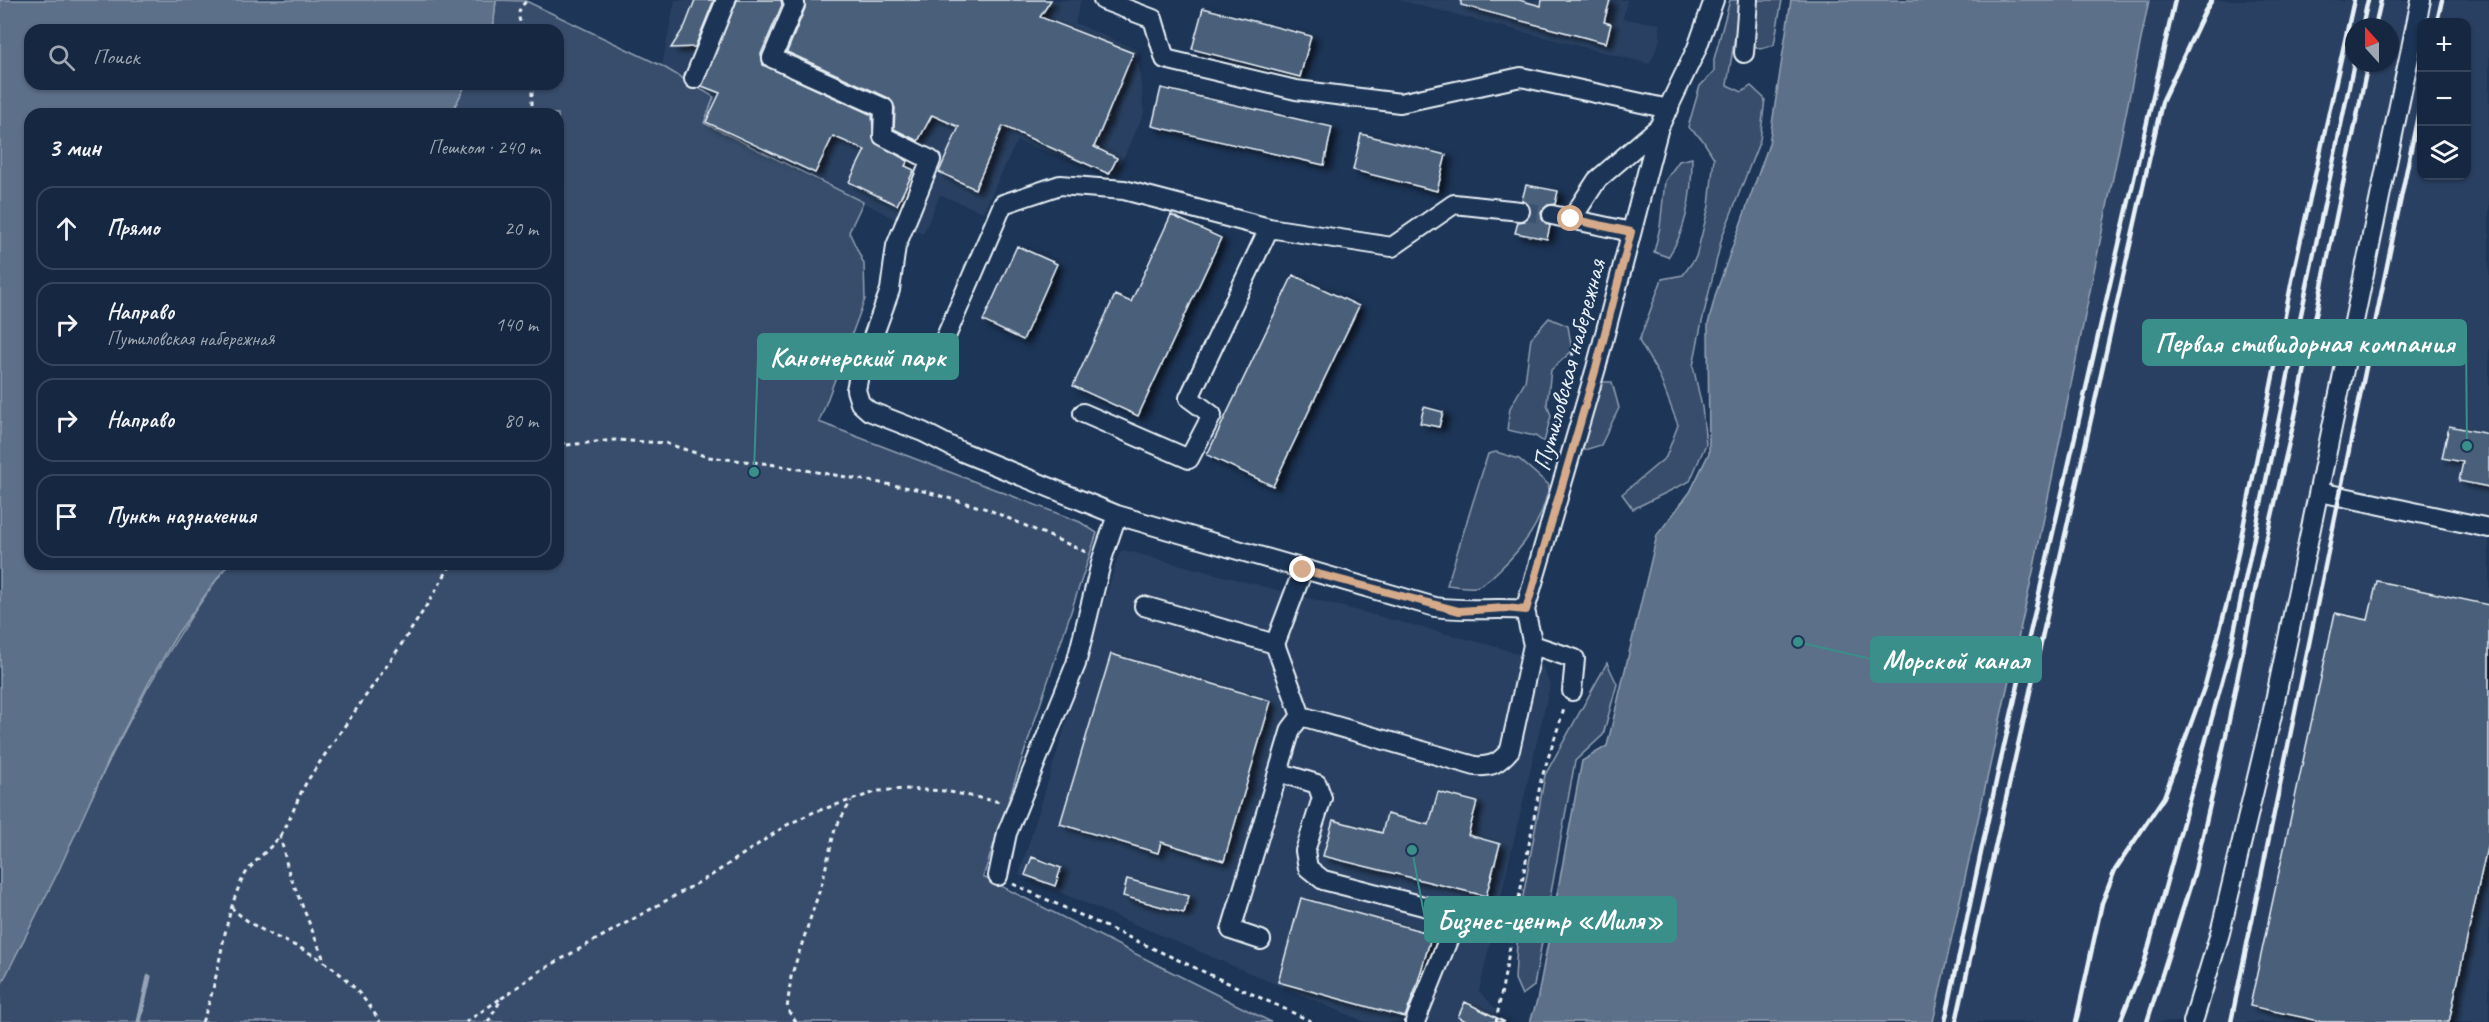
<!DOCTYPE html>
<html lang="ru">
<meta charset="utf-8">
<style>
body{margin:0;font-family:Caveat,sans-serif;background:#23344c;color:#f1f3f6}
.controls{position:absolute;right:18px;top:18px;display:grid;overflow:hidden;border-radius:12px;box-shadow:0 2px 4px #0004}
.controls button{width:54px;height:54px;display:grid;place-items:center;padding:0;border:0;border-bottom:2px solid #35445a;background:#162841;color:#f1f3f6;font:30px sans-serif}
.compass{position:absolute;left:2345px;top:18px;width:54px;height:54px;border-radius:50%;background:#162841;box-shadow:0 2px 4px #0004;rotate:339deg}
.stop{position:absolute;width:18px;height:18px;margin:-14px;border:4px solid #d6ab8b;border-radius:50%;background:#fff}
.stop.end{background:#d6ab8b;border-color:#fff;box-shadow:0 2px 6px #0008}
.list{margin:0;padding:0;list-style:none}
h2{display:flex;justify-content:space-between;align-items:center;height:78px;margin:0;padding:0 24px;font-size:26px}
h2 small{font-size:20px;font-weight:400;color:#9ea6b1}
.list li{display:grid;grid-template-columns:39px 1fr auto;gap:18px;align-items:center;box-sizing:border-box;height:84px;margin:0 12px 12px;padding:0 12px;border:2px solid #35445a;border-radius:18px}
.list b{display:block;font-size:22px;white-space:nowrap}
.list p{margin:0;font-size:20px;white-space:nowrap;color:#9ea6b1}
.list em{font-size:20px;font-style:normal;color:#9ea6b1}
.icon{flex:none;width:33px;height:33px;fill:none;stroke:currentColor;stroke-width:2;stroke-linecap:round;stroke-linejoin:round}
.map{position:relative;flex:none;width:2489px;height:1022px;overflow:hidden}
.search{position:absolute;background:#162841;box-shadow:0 2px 4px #0004;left:24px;top:24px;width:540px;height:66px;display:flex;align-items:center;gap:15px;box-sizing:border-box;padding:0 21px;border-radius:18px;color:#9ea6b1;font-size:22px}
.panel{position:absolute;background:#162841;box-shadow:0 2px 4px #0004;left:24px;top:108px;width:540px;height:462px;border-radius:18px}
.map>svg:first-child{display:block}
.built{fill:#2a4162;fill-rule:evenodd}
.green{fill:#374d6c;stroke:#909fb2;stroke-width:1.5}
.water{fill:#5d7089;stroke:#95a4b5;stroke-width:1.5}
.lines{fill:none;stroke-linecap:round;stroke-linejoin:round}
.stream{stroke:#95a4b5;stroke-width:5}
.building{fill:#495e7a;stroke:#e8f1f8;stroke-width:1.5;filter:url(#shadow)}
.minor-tunnel{stroke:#3b516f;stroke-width:18;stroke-dasharray:18 9;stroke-linecap:butt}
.minor-casing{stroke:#e8f1f8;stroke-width:22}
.path{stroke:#e8f1f8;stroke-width:3;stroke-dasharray:4.5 4.5;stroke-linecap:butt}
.minor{stroke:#1d3557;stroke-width:18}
.rail{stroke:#e8f1f8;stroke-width:4.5}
.route{stroke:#d6ab8b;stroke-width:8}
.labels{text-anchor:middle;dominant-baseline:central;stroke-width:5;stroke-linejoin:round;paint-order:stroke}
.street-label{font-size:26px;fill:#e8f1f8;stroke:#1d3557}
.leader{fill:none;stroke:#3a8f8a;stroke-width:2}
.callout-dot{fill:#3a8f8a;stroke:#1d3557;stroke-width:2}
.callout{fill:#3a8f8a;stroke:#3a8f8a;stroke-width:2}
.callout-label{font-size:27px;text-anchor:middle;font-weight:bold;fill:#fff}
</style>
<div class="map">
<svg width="2489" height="1022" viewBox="0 0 2489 1022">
<defs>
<filter id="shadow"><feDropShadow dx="6" dy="4" stdDeviation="3" flood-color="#0009"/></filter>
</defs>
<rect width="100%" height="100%" fill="#1d3557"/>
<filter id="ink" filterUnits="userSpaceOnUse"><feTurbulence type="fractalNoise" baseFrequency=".0167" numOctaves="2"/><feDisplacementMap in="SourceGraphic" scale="12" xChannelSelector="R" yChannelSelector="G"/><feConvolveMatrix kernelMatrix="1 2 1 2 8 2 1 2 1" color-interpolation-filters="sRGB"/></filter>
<g filter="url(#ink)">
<path class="built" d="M675,0h406l-6,23 62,27 7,63 -30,65 -14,-8 -83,-29 -34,71 -43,-17 -17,39 -136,-72 -84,-39 10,-26 -51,-31z
M1398,0h229l-4,19 37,5v15l-10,25z
M2149,0h340v1022h-556l101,-455zM2422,22h44v154h-44zM2354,27h36v36h-36z
M1123,550l378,98 40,15 9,22 -71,306 17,18 -4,13h-127l-346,-147 100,-321z"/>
<path class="green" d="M496,0l30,1 136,65 52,31 -10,26 159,79 -14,30 15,32 1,35 -46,123 261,100 17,11 -114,344 288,145h-1271v-183l91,-40c38,-83 82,-161 137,-235h330v-450h-107l15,-30h92v-54h-65z
M1730,0h11l-14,85 15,7 9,-6 14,13 -5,41 -38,97 -21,89 -8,40 9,41 4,37 -16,37 -57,28 -11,-15 44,-37 12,-32 -19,-50 -20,-34 23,-62 21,-4 13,-18 13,-51 5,-48 -12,-19 -14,-12 12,-41 14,-14v-13z
M1757,0h25l-8,45 -14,4 -9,-5z
M1692,158c0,33 -4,71 -24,99l-14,-5 6,-25 5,-46 14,-20z
M1549,318l19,8 4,25 -21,19 -4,34 4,12 -7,26 -9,-6 -28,-6 3,-22 15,-26 6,-44z
M1598,382h14l7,26 -18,37 -23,7z
M1496,452l23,7 30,26c-6,36 -25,62 -51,86 -6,6 -15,15 -23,16 -8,1 -19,-1 -28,-2l41,-131z
M1607,663l10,21 -14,51 -28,26 -41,225 -12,9 -7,-16 3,-55 27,-149z"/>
<path class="water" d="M0,0h496l-3,30h-463v54h436l-15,30h-421v450h198l-51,70 -28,48 -37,71 -54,119 -58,115z
M1791,0h358l-115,567 -101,455h-403l7,-21 45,-240 25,-15 50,-211 33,-43 19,-39 -1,-129 8,-31 53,-149z"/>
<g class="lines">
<path class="stream" d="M139,1022l10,-45"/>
</g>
<path class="building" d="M695,0h19l-19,47 -24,1 14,-22z
M737,0h44l1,5 -21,49 2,11 109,50 2,27 34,19 -3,5 9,4 -17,35 -48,-23 16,-32 -32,-14 -18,37 -109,-51 14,-29 -18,-7z
M805,0h246l-11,17 93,36 -39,94 23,11 -8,16 -106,-48 -28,63 -36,-17 20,-45 -27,-12 -14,26 -24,-12 1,-21 -6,-10 -102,-46 18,-44z
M1461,0h58l22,6 1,-6h68l-6,22 7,2 -5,19 -145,-38z
M1203,8l108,28 -11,41 -108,-28z
M1161,88l171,39 -8,38 -172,-39z
M1361,134l85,21 -9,36 -84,-21z
M1526,185l32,6 -3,13 -7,1 -7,7 1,7 8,7 -3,13 -32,-6 3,-11 7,-1 6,-8 -1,-7 -8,-6z
M1171,215l50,23 -83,178 -65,-30 42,-91 16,7z
M1017,246l40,18 -34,76 -40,-19z
M1293,275l66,31 -86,180 -66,-31z
M1424,407l19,5 -4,15 -19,-4z
M2449,426l40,8v53l-30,-6 4,-19 -21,-4z
M2377,581l112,24v233l-40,184h-125l-74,-16 85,-393 33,7z
M1111,654l160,47 -47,160 -63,-19 -3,11 -98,-29z
M1438,792l39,10 -9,33 32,9 -14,52 -163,-40 10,-36 49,13 5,-19 42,11z
M1032,857l29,11 -6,18 -30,-11z
M1127,879l62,17 -5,17 -61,-17z
M1301,898l131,36 -16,54 -11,29 -127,-35z
M1465,1002l40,20h-37l-10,-5z"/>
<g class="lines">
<path class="minor-tunnel" d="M1520,211l32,4"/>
<defs>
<path id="minor" d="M792,0l3,4 -23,54 112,50 -1,28 48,24 -35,86 -6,44 -31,85 -3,15 4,13 9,8 54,21 37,19 157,64 318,92c31,5 60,0 90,3
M1103,0l50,19 12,40 131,31 104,13 121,-26 148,32
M1744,53l4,-53
M694,79l32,-79
M1552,215l79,17
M1571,220l26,-40 62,-53
M938,355l65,-151 57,-19 64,5 145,38
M1083,413l106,46 23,-44 -23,-17 80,-170 123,19 62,-43 66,7
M2320,492l169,36
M1144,606l131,38 26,72
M1525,610l71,-242 63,-241 38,-79 17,-48
M1275,644l28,-74
M1533,645l42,14 -3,32
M1278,772l39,12 5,14 -17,53 3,17 15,12 120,31 11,14 -39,97
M998,876l9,-43 69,-169 26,-105 15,-44
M1261,940l-30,-10 60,-201 10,-13 174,50c17,1 24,-3 35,-16l23,-105 -8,-35
M2193,1022l27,-89 52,-218 149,-715"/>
</defs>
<use href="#minor" class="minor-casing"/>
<path class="path" d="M524,30c-7,-12 -8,-21 4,-30
M532,114v-30
M558,171l5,22 -5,27
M558,436l6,8
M558,446l57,-6 50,3 43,14 62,7 146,25 71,20 99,43
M1547,468l-2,-1 36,-147
M280,835l8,35 36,90
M1013,884l300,138
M231,907c28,28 60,33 92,54 22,14 44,39 57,61
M202,1022c19,-45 19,-96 39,-140 9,-20 29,-31 41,-49 10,-15 15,-36 26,-53 47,-72 101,-140 143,-216
M466,1022l34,-23
M488,1022l14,-24 38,-27 172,-96 75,-50 27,-13 65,-21 26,-2 40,2 55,11
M796,1022l-9,-13 4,-32 31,-94 13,-54 16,-28
M1496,1022l45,-242 24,-74"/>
<use href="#minor" class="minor"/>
<path class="rail" d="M2437,22l5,-22
M2362,27l6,-27
M2375,27l6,-27
M1945,1022l52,-245 178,-777
M1956,1022l206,-920 43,-91 7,-11
M2076,1022l26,-119 13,-33 49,-73 41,-112 26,-97 63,-318 60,-270
M2120,1022l25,-62 84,-304 125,-593
M2147,1022l47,-148 32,-139 32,-159 36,-155 74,-358
M2231,1022l191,-926"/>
</g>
</g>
<g class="lines" filter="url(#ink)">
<path class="route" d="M1303,570l156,41 46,-3 21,2 70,-242 35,-136 -60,-13"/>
</g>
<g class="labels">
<g class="street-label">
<text transform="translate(1569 365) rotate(-75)">Путиловская набережная</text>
</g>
</g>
<path class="leader" d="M2467 446L2466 343M754 472L758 356M1798 642L1871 659M1412 850L1425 919"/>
<g class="callout-dot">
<circle cx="2467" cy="446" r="6"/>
<circle cx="754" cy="472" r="6"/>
<circle cx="1798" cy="642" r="6"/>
<circle cx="1412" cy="850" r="6"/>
</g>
<g class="callout">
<rect x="2143" y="320" width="323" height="45" rx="6"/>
<rect x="758" y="334" width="200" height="45" rx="6"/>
<rect x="1871" y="637" width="170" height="45" rx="6"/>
<rect x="1425" y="897" width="251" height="45" rx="6"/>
</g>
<g class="callout-label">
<text x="2305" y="352">Первая стивидорная компания</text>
<text x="858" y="366">Канонерский парк</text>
<text x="1956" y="669">Морской канал</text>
<text x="1550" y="929">Бизнес-центр «Миля»</text>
</g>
</svg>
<div class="controls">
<button>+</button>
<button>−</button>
<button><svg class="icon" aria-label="layers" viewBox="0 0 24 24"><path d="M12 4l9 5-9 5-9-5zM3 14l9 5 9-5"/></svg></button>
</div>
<svg class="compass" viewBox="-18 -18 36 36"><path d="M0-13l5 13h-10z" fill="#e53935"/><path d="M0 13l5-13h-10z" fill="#9ea6b1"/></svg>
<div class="stop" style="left:1571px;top:219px"></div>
<div class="stop end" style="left:1303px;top:570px"></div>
<div class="search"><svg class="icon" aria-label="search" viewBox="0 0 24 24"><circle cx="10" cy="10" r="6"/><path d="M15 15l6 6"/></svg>Поиск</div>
<section class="panel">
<h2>3 мин<small>Пешком · 240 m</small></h2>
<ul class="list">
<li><svg class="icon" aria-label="ahead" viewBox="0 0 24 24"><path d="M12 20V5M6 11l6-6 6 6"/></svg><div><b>Прямо</b></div><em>20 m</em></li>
<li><svg class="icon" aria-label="right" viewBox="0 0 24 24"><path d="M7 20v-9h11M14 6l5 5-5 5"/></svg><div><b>Направо</b><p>Путиловская набережная</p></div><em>140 m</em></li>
<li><svg class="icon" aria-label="right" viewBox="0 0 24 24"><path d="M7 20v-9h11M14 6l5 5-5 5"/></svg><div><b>Направо</b></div><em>80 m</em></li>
<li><svg class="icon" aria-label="arrive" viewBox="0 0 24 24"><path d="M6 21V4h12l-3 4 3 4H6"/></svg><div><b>Пункт назначения</b></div></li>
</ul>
</section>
</div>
